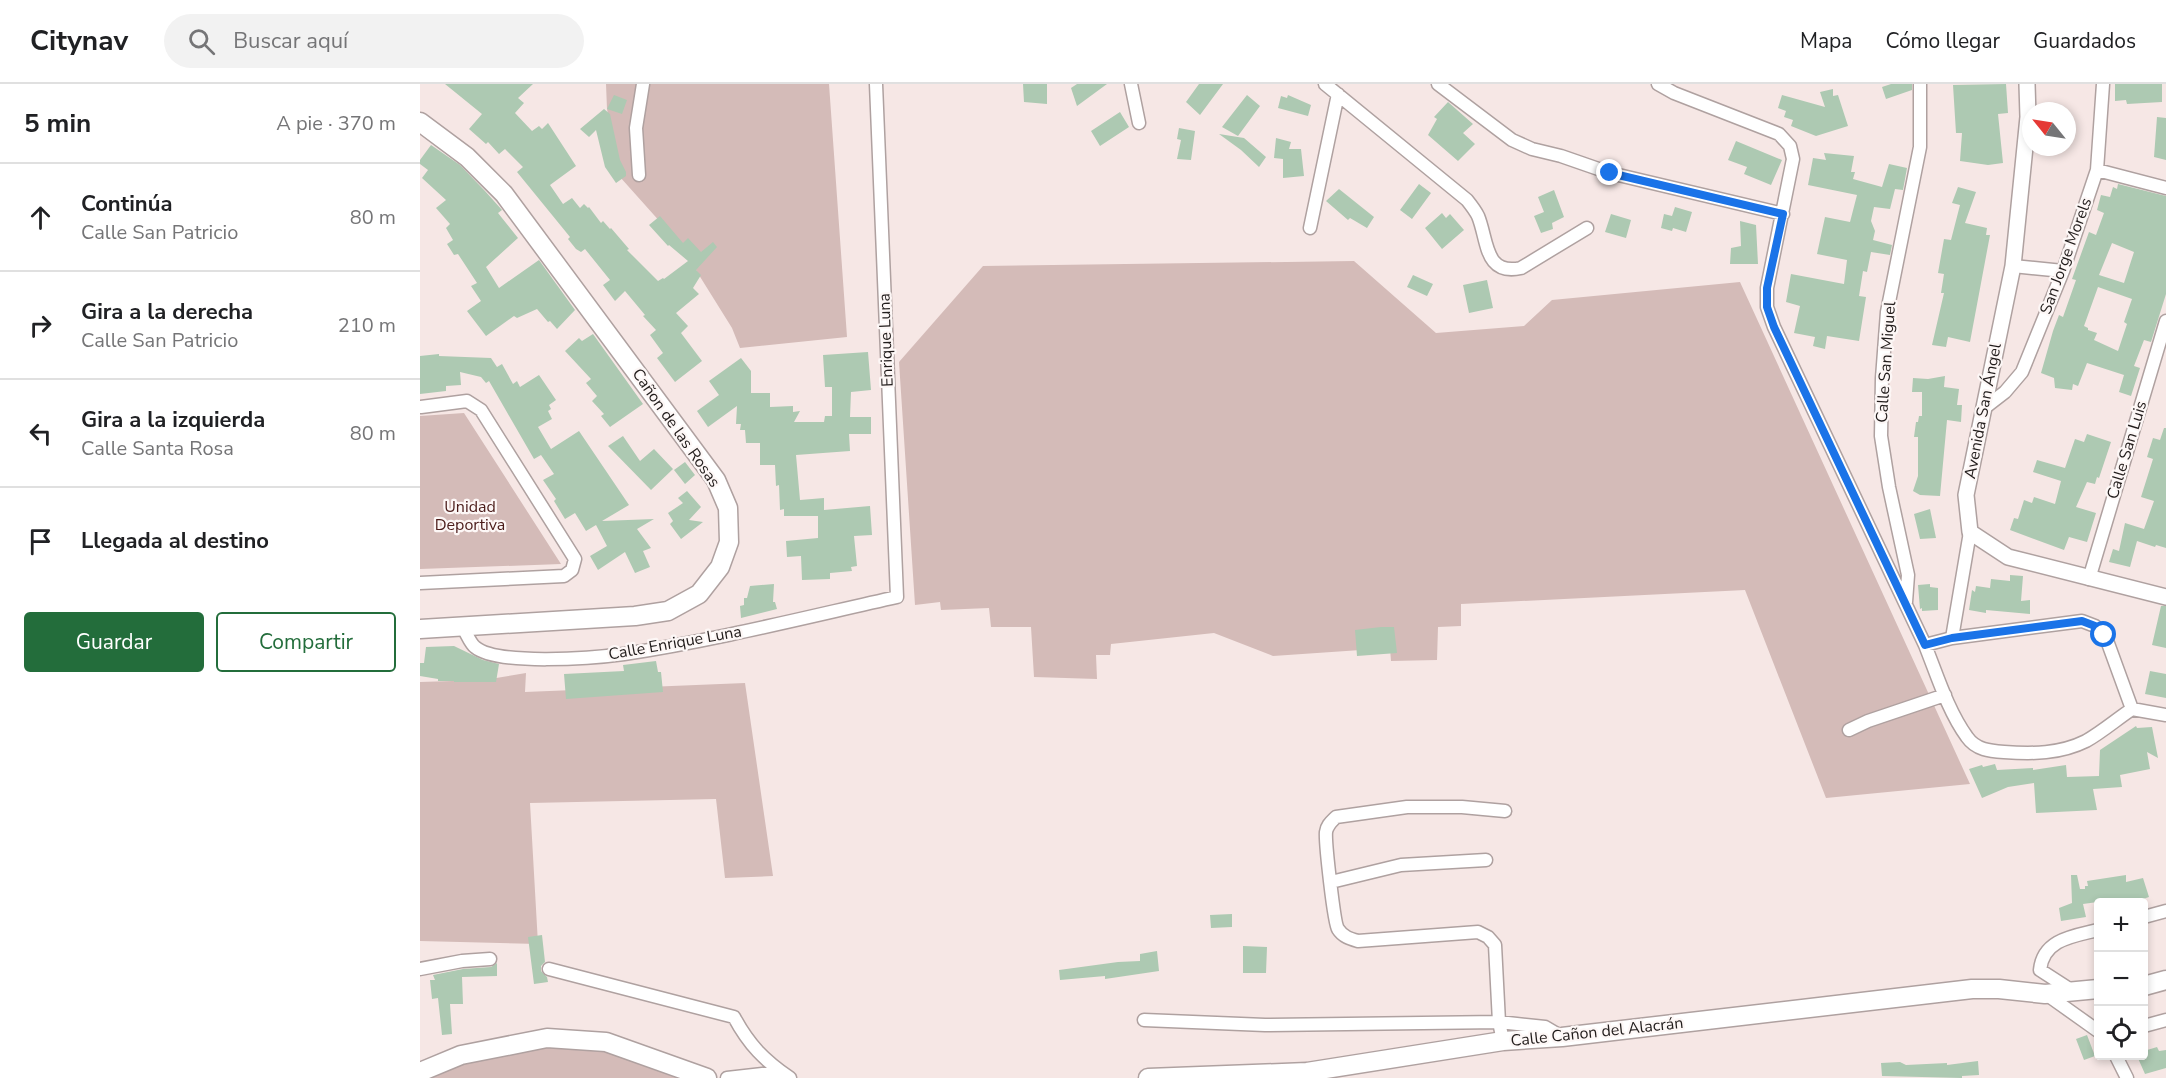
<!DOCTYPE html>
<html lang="es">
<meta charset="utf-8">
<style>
body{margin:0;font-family:"Nunito Sans",sans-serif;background:#f2f2f2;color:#202124}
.controls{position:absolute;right:18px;bottom:18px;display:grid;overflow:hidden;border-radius:6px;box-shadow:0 3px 9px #0003}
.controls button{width:54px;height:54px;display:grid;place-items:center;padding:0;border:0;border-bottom:2px solid #e0e0e0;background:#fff;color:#202124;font:30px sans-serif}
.compass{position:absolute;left:1602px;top:18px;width:54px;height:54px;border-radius:50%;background:#fff;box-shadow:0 3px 9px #0003;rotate:300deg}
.stop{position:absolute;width:18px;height:18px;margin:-14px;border:4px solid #1a73e8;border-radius:50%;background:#fff}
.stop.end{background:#1a73e8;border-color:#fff;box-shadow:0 2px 6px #0008}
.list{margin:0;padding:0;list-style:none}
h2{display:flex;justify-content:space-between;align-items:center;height:78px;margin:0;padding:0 24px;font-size:26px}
h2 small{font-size:20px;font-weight:400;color:#757577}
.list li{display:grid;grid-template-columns:39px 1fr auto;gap:18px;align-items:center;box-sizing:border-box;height:108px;padding:0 24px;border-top:2px solid #e0e0e0}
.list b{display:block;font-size:22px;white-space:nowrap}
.list p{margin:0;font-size:20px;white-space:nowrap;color:#757577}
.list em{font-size:20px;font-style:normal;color:#757577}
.actions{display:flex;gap:12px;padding:18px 24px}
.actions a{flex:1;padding:14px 0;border:2px solid #236d3b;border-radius:6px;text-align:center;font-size:21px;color:#236d3b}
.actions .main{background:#236d3b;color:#fff}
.icon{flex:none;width:33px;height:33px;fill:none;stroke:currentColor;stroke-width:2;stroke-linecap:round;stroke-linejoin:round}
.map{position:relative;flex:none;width:1746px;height:994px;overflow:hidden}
header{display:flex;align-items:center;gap:36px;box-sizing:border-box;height:84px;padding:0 30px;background:#fff;border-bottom:2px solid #e0e0e0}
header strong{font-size:28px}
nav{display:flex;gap:33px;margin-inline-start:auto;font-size:21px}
.search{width:420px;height:54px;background:#f2f2f2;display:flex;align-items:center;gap:15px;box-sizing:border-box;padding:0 21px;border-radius:33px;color:#757577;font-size:22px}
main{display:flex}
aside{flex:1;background:#fff}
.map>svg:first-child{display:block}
.green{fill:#d4bbb8}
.building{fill:#adc9b2;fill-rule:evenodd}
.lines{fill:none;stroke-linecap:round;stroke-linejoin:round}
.minor-casing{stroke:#afa1a0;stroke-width:15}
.tertiary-casing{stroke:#afa1a0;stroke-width:18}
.secondary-casing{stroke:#afa1a0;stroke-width:21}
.minor{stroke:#fff;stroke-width:12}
.tertiary{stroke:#fff;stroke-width:15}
.secondary{stroke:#fff;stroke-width:18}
.route{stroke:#1a73e8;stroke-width:8}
.labels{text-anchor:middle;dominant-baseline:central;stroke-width:4.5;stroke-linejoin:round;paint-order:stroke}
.street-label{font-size:16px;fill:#211c1b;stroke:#fdf7f6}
.park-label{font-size:16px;fill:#4a1b19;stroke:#fdf7f6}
</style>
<header>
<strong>Citynav</strong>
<div class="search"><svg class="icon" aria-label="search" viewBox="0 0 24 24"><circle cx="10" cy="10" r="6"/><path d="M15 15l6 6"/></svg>Buscar aquí</div>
<nav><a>Mapa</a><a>Cómo llegar</a><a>Guardados</a></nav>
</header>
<main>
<aside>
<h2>5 min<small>A pie · 370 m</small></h2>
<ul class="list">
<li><svg class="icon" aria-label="ahead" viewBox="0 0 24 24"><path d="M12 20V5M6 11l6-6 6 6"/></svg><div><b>Continúa</b><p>Calle San Patricio</p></div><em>80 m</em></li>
<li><svg class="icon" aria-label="right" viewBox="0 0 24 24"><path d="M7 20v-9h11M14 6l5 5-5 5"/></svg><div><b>Gira a la derecha</b><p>Calle San Patricio</p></div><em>210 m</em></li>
<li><svg class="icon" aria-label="left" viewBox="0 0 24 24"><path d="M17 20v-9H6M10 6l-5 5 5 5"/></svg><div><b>Gira a la izquierda</b><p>Calle Santa Rosa</p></div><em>80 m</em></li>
<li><svg class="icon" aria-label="arrive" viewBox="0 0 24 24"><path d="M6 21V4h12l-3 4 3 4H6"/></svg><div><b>Llegada al destino</b></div></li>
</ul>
<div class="actions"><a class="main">Guardar</a><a>Compartir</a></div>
</aside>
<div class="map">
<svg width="1746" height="994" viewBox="0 0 1746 994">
<rect width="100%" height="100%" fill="#f6e7e5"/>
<path class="green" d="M186,0h223l18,253 -107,11 -8,-20 -53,-85 -59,-66 -13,-68z
M934,177l82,72 88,-7 28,-26 188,-18 230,502 -144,14 -81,-208 -284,14v22l-23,1 -1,33 -46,1 -1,-13 -117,8 -59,-23 -103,11 -1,11h-14l1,24 -63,-2 -3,-50h-40l-2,-19 -48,2 -1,-8 -25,3 -16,-243 84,-96z
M44,329l97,151 -141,5v-153z
M106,589l-1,19 220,-9 28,193 -48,2 -9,-79 -186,4 8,141 -118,-3v-259l64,-2z
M127,954l59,4 101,36h-287v-6z"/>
<path class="building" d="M25,0h88l-15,14 6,5 -9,10 17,18 7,-5 3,3 6,-6 28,43 -26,19 13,19 9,-6 8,10 4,-4 4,4 1,-1 12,16 2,-2 7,8 1,-1 18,21 -2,1 31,31 5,-3 1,1 24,-18 -19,-16 -1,1 -19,-21 11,-9 23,27 5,-5 13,14 12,-10 4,5 -21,23 5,5 -8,13 6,6 -23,19 12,13 -7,7 21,28 -27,21 -18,-24 6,-5 -13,-18 6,-5 -13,-14 2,-1 -20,-24 -10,10 -12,-16 7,-5 -25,-31 -4,3 -5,-3 -8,-10 2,-2 -53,-65 6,-5 -18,-18 -6,5 -11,-12 -2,2 -17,-15 13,-15z
M603,0h24v20l-23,-2z
M657,0h30l-30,22 -6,-18z
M779,0h24l-23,31 -14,-13z
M1471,0h21v6l-26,9 -4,-12z
M1586,0l2,29 -10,1 5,49 -15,2 -28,-4 2,-28h-6l-3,-48z
M1695,0h47v18l-35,2 -1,-4 -11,1z
M1413,5v7l5,-1 10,31 -32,10 -25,-10 2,-6 -9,-3 2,-6 -8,-3 4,-13 43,12 -5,-15z
M194,11l13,5 -5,14 -15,-5z
M827,11l13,11 -22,30 -16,-9z
M868,11l23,10 -3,11 -30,-8 3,-12 6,2z
M1028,18l25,22 -10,9 12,11 -17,17 -30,-26 9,-16 -3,-2z
M184,25l6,5 10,46 6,12v4l-10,7 -11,-16 -9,-37 -7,7 -9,-8z
M700,28l9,15 -29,19 -9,-15z
M1737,33l9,1v42l-12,-3z
M759,44l16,3 -4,29 -14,-1 4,-19 -4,-1z
M799,50l25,4 22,19 -7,10 -18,-17z
M856,54l15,4 -2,7h12l3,27 -21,2v-19l-9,-1z
M1316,57l46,19 -11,25 -27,-11 3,-7 -19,-7z
M11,61l29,20 25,26 17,19 -4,3 20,25 -32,29 13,21 40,-28 36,50 -18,19 -7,-8 -2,1 -11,-13 -20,9 -3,-2 -28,20 -19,-25 14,-10 -10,-15 6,-3 -19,-29 -4,1 -7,-11 6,-4 -7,-12 4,-4 -14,-16 10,-8 -24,-22 6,-8 -8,-6v-4z
M1404,69l30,3 -3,16h4l-2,7 29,8 7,-23 18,4 -4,22 -8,-1 -5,20 -16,-2 -3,14 4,10 -2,9 19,5 -2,10 -19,-3 -4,20 -4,-1 -4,25 7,1 -7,44 -32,-5 -2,13 -12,-3 2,-9 -21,-4 6,-27 -14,-4 5,-28 53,10 3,-24 -30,-6 8,-37 25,5 7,-27 -49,-10 5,-27 13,2z
M999,100l12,9 -19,26 -12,-9z
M1698,100l48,12v98l-15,48 -7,-2 -10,26 6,2 -9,28 -12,-4 5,-17 -37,-12 -9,23 -5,-2 -1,6 -17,-2 -1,-10 -13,-5 12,-42 6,-16 4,2 13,-37 -4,-1 17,-47 7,3 8,-22 -7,-3 4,-15 9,2 3,-10 4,2zM1692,159l22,9 -10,31 -25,-8zM1678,203l34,12 -8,23 3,2 -9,27 -24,-11 3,-7 -9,-3v-2l-4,-2z
M1538,103l18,5 -11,31 22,5 -1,7h4l-20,107 -22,-5 -2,10 -14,-2 12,-52h-3l3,-19 -6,-1 6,-34 7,1 9,-35 -8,-2z
M919,105l35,28 -7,11 -17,-10 -2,2 -22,-19z
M1134,106l10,27 -12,6 1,6 -12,4 -7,-17 10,-4 -6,-15z
M1255,123l17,5 -6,20 -13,-4 -1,3 -11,-3 3,-14 8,2z
M1022,129l4,5 4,-4 14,16 -22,19 -17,-21z
M1191,130l20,6 -5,18 -21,-6z
M1320,137l16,4 2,39h-28l1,-16 10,-2z
M993,191l20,9 -6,12 -20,-9z
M1067,196l6,28 -24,5 -6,-28z
M173,250l50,70 -33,23 -9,-11 3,-2 -12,-13 5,-5 -11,-13 5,-4 -26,-28 14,-13 3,3z
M448,268l3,38 -20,2 -1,25h21v17h-22l1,17 -54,4 4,45 24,-2v12l46,-4 2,29 -18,1 3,30 -6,1 1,4 -22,2v6l-28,1 -1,-24 -14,1 -1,-16 32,-3v-22h-34v-7l-4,1 -1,-25 -3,1 -1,-21h-15v-22h-14l-1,-13h-5l1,-6h-5l1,-18 -29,21 -11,-16 22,-16 -10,-14 32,-23 10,13v22h19v14l23,-1v6l7,-1 -6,11h30l1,-6h7v-29h-7l-2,-32z
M19,270v2l52,2 6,9 5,-3 11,20 4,-3 3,6 19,-12 17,25 -7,5 2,4 -3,2 4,8 -14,8 13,22 28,-18 50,74 -27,16 52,-2 -17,10 14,19 -8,3 7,16 -15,6 -10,-21 -27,18 -8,-14 17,-10 -11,-21 -10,6 -11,-18 -10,6 -11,-18 2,-2 -13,-19 11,-6 -13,-19 -7,4 -45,-78 -3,2 -5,-6 -21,-5 1,13 -15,1v5l-26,3v-38z
M1525,292l-1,11 15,2 -2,16h5l-1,17 -14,-2 -7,76 -20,-1 -7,-4 5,-15v-39h-4l2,-15h2l1,-6h3v-24h-10l1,-14 15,1z
M1744,344h2v120l-10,-3 -1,2 -18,-6 -7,26 -21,-5 4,-13 6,2 6,-28 19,6 10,-28 -13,-4 12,-38 -6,-2 6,-19 7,2z
M1667,350l24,8 -12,36 -2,-1 -2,7 -8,-2 -11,25 20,6 -9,29 -18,-5 -5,13 -54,-20 4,-12 4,1 6,-19 8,3 2,-6 21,7 6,-23 -28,-9 4,-12 28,8 10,-29 9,3z
M203,352l17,25 14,-12 19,20 -22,21 -43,-44z
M265,378l10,13 -10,9 -11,-14z
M267,407l14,16 -12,13 14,2 -22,17 -11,-15 3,-3 -5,-8 15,-10 -5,-5z
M1510,425l6,29 -16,1 -6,-25z
M1590,491l13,1 -2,25 9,-1v14l-44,-4v3l-17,-3 3,-20 3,2 1,-6 14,2 1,-9 19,2z
M354,500l-1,18h2l2,7 -36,9 -1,-12 4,-1v-7h3l3,-12z
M1510,500v3l8,1v22l-16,1v-3l-2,1 -2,-24z
M1741,522h5v42l-14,-3z
M961,543h13l3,26 -40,3 -2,-26z
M34,562l29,14 16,4 -3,18h-42v-1h-16v-2l-18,-3v-13h4l2,-16z
M236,577l2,11h3l2,20 -97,7 -2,-25 60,-3 -1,-6z
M1730,587l16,3v24l-21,-4z
M1716,642l1,2 15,-1 6,31 -11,-6 3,17 -30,6 2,12 -29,2 4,21 -61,3 -2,-30 -26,4 -26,11 -13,-29 13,-4 1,2 12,-3 2,6 36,-2v2l33,-5 1,12 32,-1 1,-26z
M1651,791h6l3,14h5v-3h3l-1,-5 39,-6v7l17,-4 6,19 -18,6h-18l-1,-3 -29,4 3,13 -25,4 -2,-13 13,-5z
M812,830v13l-21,1 -1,-13z
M122,851l3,27 -4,4v5l6,6 1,5 -14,2 -6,-47z
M823,862l24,1 -1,26h-23z
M737,867l2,20 -54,8v-3l-45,4 -1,-10 59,-8 22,-1v-7z
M77,879v13l-35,1 1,27h-13l2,30 -10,1 -4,-37 -6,1 -2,-19h5l-2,-5 30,-6 28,-2z
M1667,951l8,21 -11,4 -8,-21z
M1737,963l2,4 7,-1v18l-21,6 -8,-18h7v-5z
M1558,977l1,14 -17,1v2l-80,-2 -1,-13 19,-1 6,3 41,-2v2z"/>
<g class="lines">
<defs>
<path id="minor" d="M711,0l8,39
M905,0l142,116c4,5 8,10 11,16 10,24 6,60 43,52l66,-40
M1018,0l74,56 20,9 29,7 49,17 173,41
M1238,0l16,9 105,41 11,12 3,13 -26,129v19l7,20 151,318c12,30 23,66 42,92 9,13 23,14 37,15 28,2 56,2 82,-11 16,-9 31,-22 46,-32l34,6
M1677,86l69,18
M219,91l-3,-47 7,-44
M890,144l28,-134
M1593,182l50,5
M1563,325l22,-17 17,-20 41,-101 34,-101 6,-86
M1669,495l77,-258
M0,499l144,-7 8,-6 3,-11 -94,-149 -14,-9 -46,6
M1486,518l2,-27 -19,-88 -8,-51 1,-58 5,-66 33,-165v-63
M43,544c4,6 7,15 12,19 22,19 120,11 149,7 92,-14 183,-37 273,-57l-21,-513
M1532,554l18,-106
M1505,561l27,-7 130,-17 13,5 10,9 27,74
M1429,646l19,-9 77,-26
M911,798l70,-17 85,-5
M1724,833l22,-6
M0,885l42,-8 28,-2
M129,885l185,48c15,28 30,43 56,61
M1651,906l-31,-20c3,-31 34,-34 58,-40
M1626,910l52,37
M724,936l121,5 234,-3 46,5 17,10
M1724,942l22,-6
M1083,957l-4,-19 -4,-77 -7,-8 -10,-5 -120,9c-7,-2 -15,-4 -20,-12 -4,-6 -13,-87 -12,-97 1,-7 5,-10 10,-15l71,-10h55l43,4
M1696,972l11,22
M307,994l54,-6"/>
<path id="tertiary" d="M1607,0l1,33 -15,149 -47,229 4,37 38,25 158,40"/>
<path id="secondary" d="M0,38l47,35 37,37 212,286 12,28 1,34 -9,25 -21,27 -31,17 -33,5 -215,13
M1724,902l22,-6
M0,988l41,-17 86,-17 59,4 101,36
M728,994l159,-6 196,-31 59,-4 410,-48h27l46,5 53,-5"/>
</defs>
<use href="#minor" class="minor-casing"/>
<use href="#tertiary" class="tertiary-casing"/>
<use href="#secondary" class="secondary-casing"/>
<use href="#minor" class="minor"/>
<use href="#tertiary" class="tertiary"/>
<use href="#secondary" class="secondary"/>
</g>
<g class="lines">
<path class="route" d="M1190,89l173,41 -16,74v19l7,20 151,318 27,-7 130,-17 13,5 9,9"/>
</g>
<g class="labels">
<g class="street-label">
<text transform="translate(1646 172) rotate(-70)">San Jorge Morels</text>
<text transform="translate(466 256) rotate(-92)">Enrique Luna</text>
<text transform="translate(1466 278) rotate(-86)">Calle San Miguel</text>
<text transform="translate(1563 327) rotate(-79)">Avenida San Ángel</text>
<text transform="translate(256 344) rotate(55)">Cañon de las Rosas</text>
<text transform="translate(1707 366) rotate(-73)">Calle San Luis</text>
<text transform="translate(255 559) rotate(-10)">Calle Enrique Luna</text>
<text transform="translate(1177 948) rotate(-6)">Calle Cañon del Alacrán</text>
</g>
<g class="park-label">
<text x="50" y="423">Unidad<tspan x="50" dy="18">Deportiva</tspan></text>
</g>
</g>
</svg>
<div class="controls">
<button>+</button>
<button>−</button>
<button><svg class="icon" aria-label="locate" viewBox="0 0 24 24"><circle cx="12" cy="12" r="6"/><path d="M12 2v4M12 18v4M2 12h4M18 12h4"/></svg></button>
</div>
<svg class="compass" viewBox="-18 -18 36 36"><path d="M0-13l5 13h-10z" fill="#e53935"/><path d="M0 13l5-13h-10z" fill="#757577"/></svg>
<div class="stop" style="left:1684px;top:551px"></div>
<div class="stop end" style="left:1190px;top:89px"></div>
</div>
</main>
